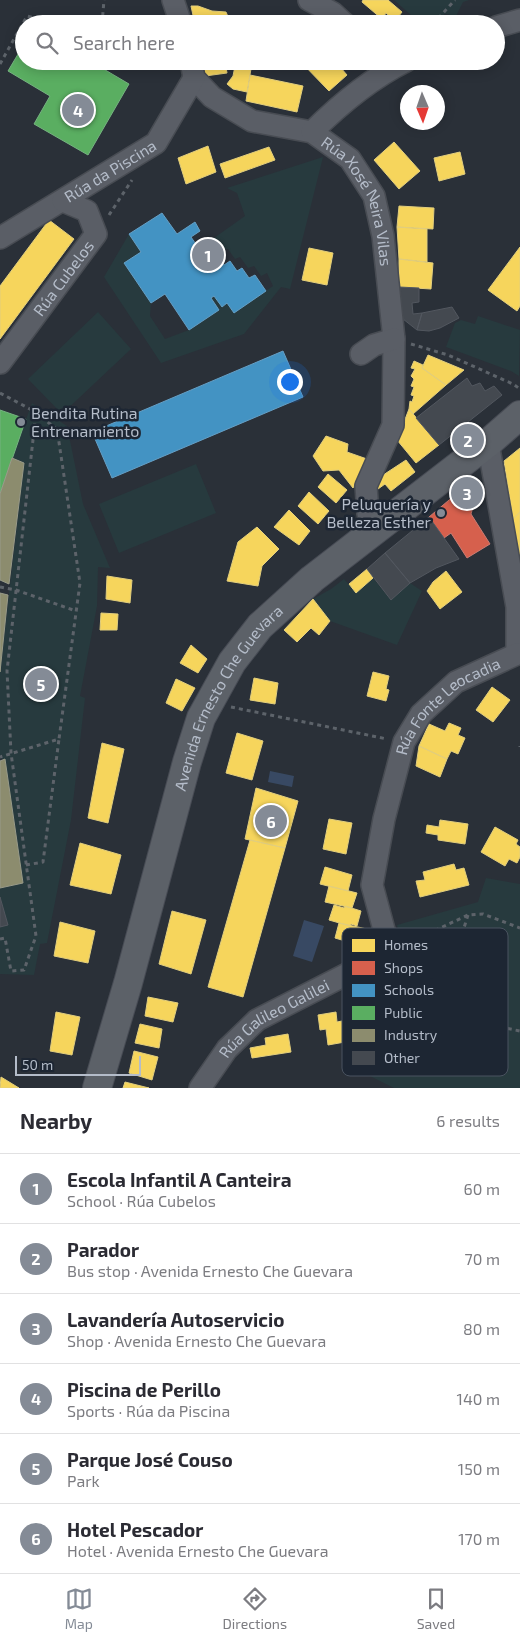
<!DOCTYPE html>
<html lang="en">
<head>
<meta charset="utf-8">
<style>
  :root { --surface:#fff; --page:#f2f2f3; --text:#2b2b33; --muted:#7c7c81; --line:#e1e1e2; --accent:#848b96 }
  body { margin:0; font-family:"Exo 2",sans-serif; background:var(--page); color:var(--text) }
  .compass { position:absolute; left:400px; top:85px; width:45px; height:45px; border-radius:50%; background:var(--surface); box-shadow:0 2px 12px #0003; rotate:178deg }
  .scale { position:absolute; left:15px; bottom:12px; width:126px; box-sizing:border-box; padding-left:5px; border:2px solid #b4bcc9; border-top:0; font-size:14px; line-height:18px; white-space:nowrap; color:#b4bcc9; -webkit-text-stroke:4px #1d2633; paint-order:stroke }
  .you { position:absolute; left:289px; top:381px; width:18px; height:18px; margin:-12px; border:4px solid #fff; border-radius:50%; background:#1a73e8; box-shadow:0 0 0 8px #1a73e833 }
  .badge { display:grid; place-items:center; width:32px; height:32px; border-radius:50%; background:var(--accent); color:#fff; font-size:16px; font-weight:700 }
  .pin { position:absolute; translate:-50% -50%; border:2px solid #fff; box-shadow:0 1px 5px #0006 }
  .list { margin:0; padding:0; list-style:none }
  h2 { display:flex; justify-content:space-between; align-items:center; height:65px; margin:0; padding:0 20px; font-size:21px }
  h2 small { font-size:16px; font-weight:400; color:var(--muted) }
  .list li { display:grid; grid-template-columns:32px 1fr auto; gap:15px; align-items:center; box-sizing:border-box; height:70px; padding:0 20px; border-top:1px solid var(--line) }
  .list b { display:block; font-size:19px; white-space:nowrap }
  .list p { margin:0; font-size:16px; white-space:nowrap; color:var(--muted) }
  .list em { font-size:16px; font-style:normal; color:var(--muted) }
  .icon { flex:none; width:28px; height:28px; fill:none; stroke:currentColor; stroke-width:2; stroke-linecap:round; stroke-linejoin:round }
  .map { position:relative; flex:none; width:520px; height:1088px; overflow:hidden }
  .search { position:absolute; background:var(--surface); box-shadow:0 2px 12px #0003; left:15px; right:15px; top:15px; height:55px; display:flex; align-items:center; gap:12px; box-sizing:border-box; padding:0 18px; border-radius:28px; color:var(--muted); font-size:19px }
  .sheet { height:485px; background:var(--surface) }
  nav { display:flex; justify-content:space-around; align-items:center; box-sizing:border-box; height:70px; border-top:1px solid var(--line); background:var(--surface); font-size:14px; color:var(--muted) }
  nav a { display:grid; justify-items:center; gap:2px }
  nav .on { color:var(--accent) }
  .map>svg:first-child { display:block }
  .green { fill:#273a3e }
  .water { fill:#384963 }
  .homes { fill:#f6d55c; stroke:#e2ce7d }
  .shops { fill:#d6604d; stroke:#cc7c72 }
  .schools { fill:#4393c3; stroke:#659fc5 }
  .public { fill:#5aae61; stroke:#75b280 }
  .industry { fill:#8c8c6e; stroke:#989a89 }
  .building { fill:#444950; stroke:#52575f }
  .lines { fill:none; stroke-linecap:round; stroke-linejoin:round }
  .minor-casing { stroke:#484c53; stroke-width:24 }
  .major-casing { stroke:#484c55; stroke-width:30 }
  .path { stroke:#5d636a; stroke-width:3; stroke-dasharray:4 4; stroke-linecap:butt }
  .minor { stroke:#5a5e66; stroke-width:21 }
  .major { stroke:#5c6168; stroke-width:28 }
  .poi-dot { fill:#848b96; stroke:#1d2633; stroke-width:2 }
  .labels { text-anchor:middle; stroke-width:5; stroke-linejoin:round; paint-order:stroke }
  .street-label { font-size:16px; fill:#b4bcc9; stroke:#1d2633 }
  .poi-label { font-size:16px; fill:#b4bcc9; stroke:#1d2633; text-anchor:start }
  .key { fill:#1d2633; stroke:#4a5360; stroke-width:1 }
  .key-label { font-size:14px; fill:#b4bcc9 }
</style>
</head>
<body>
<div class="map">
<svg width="520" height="1088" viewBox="0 0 520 1088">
  <rect width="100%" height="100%" fill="#2a3038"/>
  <!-- green -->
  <path class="green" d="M394 0H469L463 2 456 16 445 14 432 24H421Z
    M323 157 290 289 281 287 244 334 161 363 104 277 129 234 141 252 125 264 151 303 150 316 165 339 189 330 219 310 211 298 214 296 222 307 227 303 234 312 273 286 267 273 261 276 254 266 248 268 240 257 235 259 228 249 221 250 214 238 245 216 237 193 227 188Z
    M98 312 131 349 62 414 28 379Z
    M478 316 520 330 519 376 511 371 446 347 455 323 461 320 475 324Z
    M32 403 67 426 83 504 110 568 98 567 97 606 80 696 85 698 71 820 47 943 40 944 34 975 0 974V927L8 925 0 897V888L23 883 5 760 0 758V672L24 463 12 458Z
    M196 464 216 513 119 553 99 504Z
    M373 578 391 600 410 583 422 591 397 645 330 621 313 599 331 589 344 579 356 593Z
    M486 878 520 884V1088H394L370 1076 375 1050 366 987 407 963 397 925 478 902Z"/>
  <!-- water -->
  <path class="water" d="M270 771 294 776 292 787 268 782Z
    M304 920 324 926 312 962 293 956Z"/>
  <!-- homes -->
  <path class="homes" d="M363 0H388L402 12 395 21 386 13 382 19 362 2Z
    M191 6H198L212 11 226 12 229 19 226 24 194 20Z
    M218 61H225L227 73 205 76 202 64Z
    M236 61 252 63 247 92 233 89 227 84 233 76Z
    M300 61H335L347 75 329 91Z
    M250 75 303 86 297 112 246 101Z
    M394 142 420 171 399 189 374 160Z
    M208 146 216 172 186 184 178 158Z
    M269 147 275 160 225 178 220 164Z
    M460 152 465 174 439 181 434 158Z
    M399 206 434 208 433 229 397 227Z
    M49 220 74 239 0 339V286Z
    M397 227 427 229V262L399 259Z
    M520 247V306L517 311 488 290Z
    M309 248 333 253 327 285 302 280Z
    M399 259 433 263 431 289 399 287Z
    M428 355 464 370 446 385 422 368Z
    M414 361 423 365 422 368 446 385 413 414 409 409 410 401 412 402 414 396 411 395 414 387 411 386 414 379 411 376 415 369 411 368Z
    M409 409 439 445 416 463 397 440Z
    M326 436 348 444 347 452 367 459 353 488 339 470 323 471 313 456Z
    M520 448V512L513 519 504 461Z
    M406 460 415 472 391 491 385 484 378 489 374 481Z
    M328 474 347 490 336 503 318 487Z
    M309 492 329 511 318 524 298 506Z
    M289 510 310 531 299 545 274 527Z
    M520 512V563L513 519Z
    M257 527 279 549 262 566 258 586 227 581 238 542Z
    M367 569 373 578 356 593 349 584Z
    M446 571 462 592 440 609 427 591 433 582Z
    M107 576 132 580 130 603 106 599Z
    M313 599 330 621 319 635 311 628 297 642 284 630Z
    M101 613 118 614 117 630H100Z
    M191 645 207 659 198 673 180 663Z
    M373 672 389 676 386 689 389 690 386 701 367 696Z
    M254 678 278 683 275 704 250 700Z
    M176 679 195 688 182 711 166 703Z
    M492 687 510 700 493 722 476 710Z
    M449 723 461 728 458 735 465 738 458 754 451 751 447 759 419 746 429 724 445 731Z
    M237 733 263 741 252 780 226 773Z
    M102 743 124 749 108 823 88 818Z
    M419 746 447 759 440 777 416 766Z
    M256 788 298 801 285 848 245 839Z
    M329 819 352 823 346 854 323 849Z
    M440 820 468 824 465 844 438 840V835L426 833 427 825 439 827Z
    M495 827 518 840 516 844 520 847V857L517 863 509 859 505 866 481 852Z
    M250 840 285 848 243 997 208 987Z
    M80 843 121 855 111 894 70 885Z
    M454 864 456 870 464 868 469 885 420 897 416 881 425 880 423 872Z
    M325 867 352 875 348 891 320 884Z
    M329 886 357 893 352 908 325 902Z
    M334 905 344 908 345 906 361 911 357 926 351 924 350 926 329 920Z
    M172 911 206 920 191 974 159 964Z
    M60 922 95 931 88 963 54 956Z
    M339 923 367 929 362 946 335 938Z
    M148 997 178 1003 173 1022 145 1016Z
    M56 1012 80 1017 72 1055 50 1051Z
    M336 1012 337 1022 342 1021 345 1042 328 1045 326 1029 320 1030 318 1015Z
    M140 1024 162 1029 159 1048 135 1043Z
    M288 1034 291 1052 252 1058 250 1048 266 1045 265 1038Z
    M134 1051 158 1057 152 1080 129 1073Z
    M1 1077 19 1088H0Z
    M125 1082 149 1088H123Z"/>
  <!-- shops -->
  <path class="shops" d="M468 484 477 493 471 514 490 544 467 558 451 533 444 538 429 517Z"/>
  <!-- schools -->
  <path class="schools" d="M162 213 177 234 195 222 200 231 191 237 200 250 204 247 210 257 216 253 224 265 230 261 237 271 242 268 249 278 255 275 266 291 234 313 227 303 222 307 214 296 211 298 219 310 189 330 165 294 151 303 124 263 141 252 129 234Z
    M283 351 303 397 112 478 92 432Z"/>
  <!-- public -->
  <path class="public" d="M24 44V61H90L129 84 88 155 34 124 50 96 8 71Z
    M0 410 26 419 0 494Z"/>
  <!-- industry -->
  <path class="industry" d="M12 458 24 463 9 584 0 580V494Z
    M0 593 8 595 0 672Z
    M5 759 23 883 0 888V761Z"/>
  <!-- building -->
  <path class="building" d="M399 287 419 288V302L412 303 413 314 422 313 417 330 403 319 401 311Z
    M452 307 459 318 440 328 429 331 417 330 422 313Z
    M467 378 472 386 480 383 485 391 494 386 502 395 439 445 416 418Z
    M429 517 459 559 436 568 410 583 385 553Z
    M385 553 410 583 391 600 367 569Z
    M0 897 8 925 0 927Z"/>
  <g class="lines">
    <!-- minor casing -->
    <g class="minor-casing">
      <g id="minor">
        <path d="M173 0 181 24"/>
        <path d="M309 0 333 13 345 24"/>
        <path d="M496 27 520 20"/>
        <path id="s1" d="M191 61 194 78 212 97 252 121 312 132 350 159 374 196 383 236 394 339 393 425 366 486 368 514 379 527"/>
        <path d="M312 132C340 104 370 79 406 61"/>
        <path id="s2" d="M0 238 156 143 194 78"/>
        <path d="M361 354 374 345 394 339"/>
        <path id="s3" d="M0 363 96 234 87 211 63 201"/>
        <path d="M488 443 517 607V654"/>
        <path id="s4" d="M200 1088 227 1049 257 1020 390 952 372 885 384 819 404 742 421 714 456 682 517 654"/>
      </g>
    </g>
    <!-- major casing -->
    <g class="major-casing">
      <g id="major">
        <path id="s5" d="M97 1088 128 983 187 762 201 718 232 662 260 626 312 579 488 443 520 415"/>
      </g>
    </g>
    <!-- path -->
    <path class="path" d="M102 24 104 0
      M433 24 455 0
      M0 64 27 16 56 24
      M109 215 132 180
      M411 344 448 355 513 384 520 389
      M0 393 30 409 57 429 80 583 59 739 0 757
      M0 587 16 590 76 611
      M231 707 387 739
      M520 746V747
      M26 865 43 862 59 739
      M468 915 437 1014 520 1031
      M0 939 5 938 11 971 24 970 36 936 11 753 7 671 36 413
      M406 944 468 915 483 914 520 928"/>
    <!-- minor -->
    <use href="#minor" class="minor"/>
    <!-- major -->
    <use href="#major" class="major"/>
  </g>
  <!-- markers -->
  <g class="poi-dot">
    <circle cx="21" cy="422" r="5"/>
    <circle cx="441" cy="513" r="5"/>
  </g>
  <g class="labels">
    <!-- street labels -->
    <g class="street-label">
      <text dy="6" stroke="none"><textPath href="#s2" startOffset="129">Rúa da Piscina</textPath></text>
      <text dy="6" stroke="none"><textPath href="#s1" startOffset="239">Rúa Xosé Neira Vilas</textPath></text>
      <text dy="6" stroke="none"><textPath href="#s3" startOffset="106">Rúa Cubelos</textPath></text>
      <text dy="6" stroke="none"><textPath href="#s5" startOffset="415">Avenida Ernesto Che Guevara</textPath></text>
      <text dy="6" stroke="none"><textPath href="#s4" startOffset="512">Rúa Fonte Leocadia</textPath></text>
      <text dy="6" stroke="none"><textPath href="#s4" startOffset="104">Rúa Galileo Galilei</textPath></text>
    </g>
    <!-- poi labels -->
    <g class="poi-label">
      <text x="31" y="419">Bendita Rutina<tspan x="31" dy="18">Entrenamiento</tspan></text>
      <text x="431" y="510" text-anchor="end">Peluquería y<tspan x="431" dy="18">Belleza Esther</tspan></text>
    </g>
  </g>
  <!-- legend -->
  <rect x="342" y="928" width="166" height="148" rx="8" class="key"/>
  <rect x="352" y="939" width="23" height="13" fill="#f6d55c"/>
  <rect x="352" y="961" width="23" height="14" fill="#d6604d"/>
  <rect x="352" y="984" width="23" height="13" fill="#4393c3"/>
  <rect x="352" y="1006" width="23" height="14" fill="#5aae61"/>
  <rect x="352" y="1029" width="23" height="13" fill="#8c8c6e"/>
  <rect x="352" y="1051" width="23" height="14" fill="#444950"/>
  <g class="key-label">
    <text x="384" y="950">Homes</text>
    <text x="384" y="973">Shops</text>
    <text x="384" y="995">Schools</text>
    <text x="384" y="1018">Public</text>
    <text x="384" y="1040">Industry</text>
    <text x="384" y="1063">Other</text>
  </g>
</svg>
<svg class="compass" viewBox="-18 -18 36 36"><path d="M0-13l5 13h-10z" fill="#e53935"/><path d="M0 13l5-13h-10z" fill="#7c7c81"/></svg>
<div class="scale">50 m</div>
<div class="you"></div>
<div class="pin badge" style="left:208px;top:255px">1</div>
<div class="pin badge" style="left:468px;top:440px">2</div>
<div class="pin badge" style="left:467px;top:493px">3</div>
<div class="pin badge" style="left:78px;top:110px">4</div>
<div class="pin badge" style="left:41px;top:684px">5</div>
<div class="pin badge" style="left:271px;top:821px">6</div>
<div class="search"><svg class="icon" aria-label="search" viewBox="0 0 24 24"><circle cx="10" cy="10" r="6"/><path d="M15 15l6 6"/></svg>Search here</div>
</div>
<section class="sheet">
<h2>Nearby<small>6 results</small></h2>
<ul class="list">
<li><span class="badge">1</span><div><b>Escola Infantil A Canteira</b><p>School · Rúa Cubelos</p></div><em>60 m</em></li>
<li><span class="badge">2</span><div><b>Parador</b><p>Bus stop · Avenida Ernesto Che Guevara</p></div><em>70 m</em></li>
<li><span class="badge">3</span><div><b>Lavandería Autoservicio</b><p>Shop · Avenida Ernesto Che Guevara</p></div><em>80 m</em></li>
<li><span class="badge">4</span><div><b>Piscina de Perillo</b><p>Sports · Rúa da Piscina</p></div><em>140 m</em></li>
<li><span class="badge">5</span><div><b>Parque José Couso</b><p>Park</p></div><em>150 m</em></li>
<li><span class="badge">6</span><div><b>Hotel Pescador</b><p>Hotel · Avenida Ernesto Che Guevara</p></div><em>170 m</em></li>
</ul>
</section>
<nav>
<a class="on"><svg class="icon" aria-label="map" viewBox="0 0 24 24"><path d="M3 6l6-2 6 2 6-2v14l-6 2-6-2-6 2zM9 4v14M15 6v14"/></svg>Map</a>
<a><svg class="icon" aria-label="directions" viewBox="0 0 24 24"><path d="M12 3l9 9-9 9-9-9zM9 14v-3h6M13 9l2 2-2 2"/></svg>Directions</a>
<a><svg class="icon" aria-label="saved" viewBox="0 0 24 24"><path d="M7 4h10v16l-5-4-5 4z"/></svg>Saved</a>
</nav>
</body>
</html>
